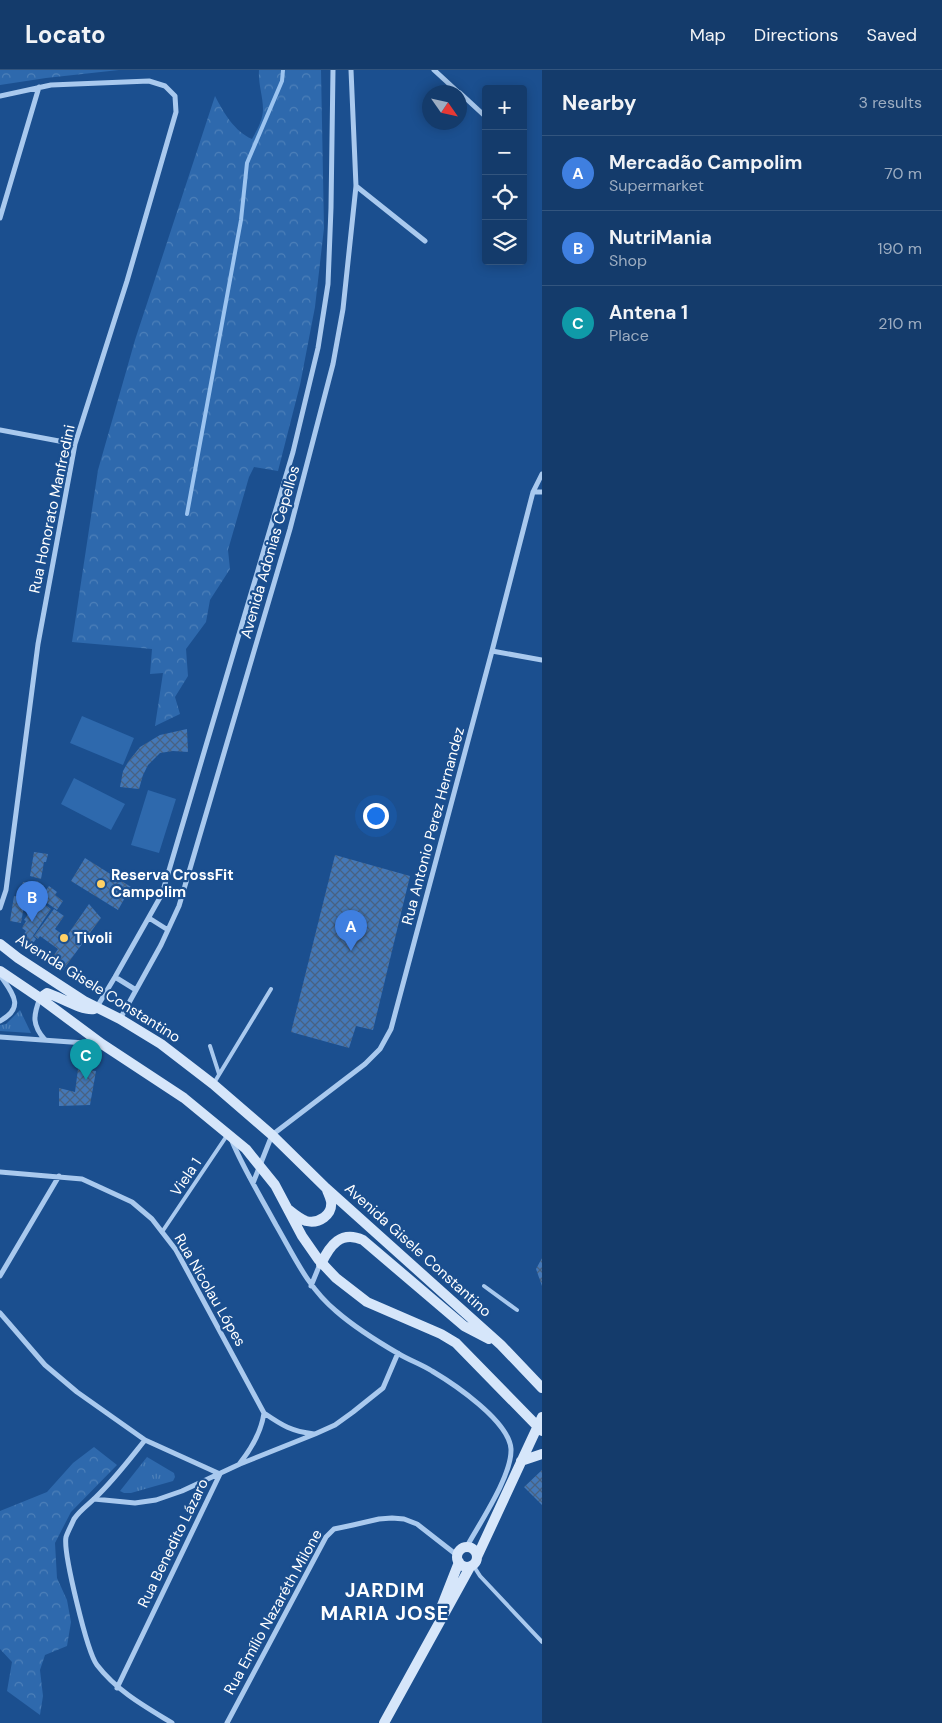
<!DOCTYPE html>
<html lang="en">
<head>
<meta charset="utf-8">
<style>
  :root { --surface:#143b6b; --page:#1d4271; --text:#f1f3f6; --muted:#9dadc1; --line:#33557e; --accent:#ffd166 }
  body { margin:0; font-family:"DM Sans",sans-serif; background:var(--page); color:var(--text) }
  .controls { position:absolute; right:15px; top:15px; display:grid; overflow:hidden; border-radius:5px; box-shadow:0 2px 12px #0003 }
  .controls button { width:45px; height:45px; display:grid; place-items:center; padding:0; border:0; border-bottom:1px solid var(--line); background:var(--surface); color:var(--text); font:25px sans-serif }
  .compass { position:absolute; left:422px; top:15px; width:45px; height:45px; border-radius:50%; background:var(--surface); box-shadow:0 2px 12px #0003; rotate:124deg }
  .you { position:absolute; left:375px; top:745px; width:18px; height:18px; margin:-12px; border:4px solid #fff; border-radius:50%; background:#1a73e8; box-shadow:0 0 0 8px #1a73e833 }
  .badge { display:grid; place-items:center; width:32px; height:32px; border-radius:50%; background:var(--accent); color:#fff; font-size:16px; font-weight:700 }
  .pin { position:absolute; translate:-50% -41px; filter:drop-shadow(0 1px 2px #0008) }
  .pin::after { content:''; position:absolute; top:26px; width:18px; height:15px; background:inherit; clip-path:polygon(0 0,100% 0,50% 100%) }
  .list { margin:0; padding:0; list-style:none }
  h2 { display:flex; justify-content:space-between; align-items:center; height:65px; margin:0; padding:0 20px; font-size:21px }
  h2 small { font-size:16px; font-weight:400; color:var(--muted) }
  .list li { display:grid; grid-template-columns:32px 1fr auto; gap:15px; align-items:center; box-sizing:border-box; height:75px; padding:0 20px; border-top:1px solid var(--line) }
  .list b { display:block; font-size:19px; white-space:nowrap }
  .list p { margin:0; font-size:16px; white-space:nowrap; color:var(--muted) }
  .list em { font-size:16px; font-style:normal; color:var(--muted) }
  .icon { flex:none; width:28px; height:28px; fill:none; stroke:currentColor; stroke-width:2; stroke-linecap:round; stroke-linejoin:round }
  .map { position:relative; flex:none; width:542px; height:1653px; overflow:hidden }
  header { display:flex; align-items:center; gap:30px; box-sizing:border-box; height:70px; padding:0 25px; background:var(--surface); border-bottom:1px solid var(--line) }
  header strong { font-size:24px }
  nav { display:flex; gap:28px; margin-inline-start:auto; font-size:18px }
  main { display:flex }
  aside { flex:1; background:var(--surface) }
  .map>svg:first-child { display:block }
  .grass { fill:url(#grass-tufts) }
  .forest { fill:url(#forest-crowns) }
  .garden { fill:#2e69ad }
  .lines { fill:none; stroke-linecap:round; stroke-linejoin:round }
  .stream { stroke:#9cc4f0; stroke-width:4 }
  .building { fill:url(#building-cross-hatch) }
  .service { stroke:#a9c9ee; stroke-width:4 }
  .minor { stroke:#a9c9ee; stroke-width:5 }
  .secondary { stroke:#d6e6fa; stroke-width:10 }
  .poi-dot { fill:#ffd166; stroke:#1b4f8f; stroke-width:2 }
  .labels { text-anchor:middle; stroke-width:4.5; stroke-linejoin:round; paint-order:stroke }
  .street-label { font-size:15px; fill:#fff; stroke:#1b4f8f }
  .poi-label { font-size:15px; font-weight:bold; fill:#fff; stroke:#1b4f8f; text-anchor:start }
  .district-label { font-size:20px; font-weight:bold; letter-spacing:1px; fill:#fff; stroke:#1b4f8f }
</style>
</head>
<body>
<header>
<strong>Locato</strong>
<nav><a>Map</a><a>Directions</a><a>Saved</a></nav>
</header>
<main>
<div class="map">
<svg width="542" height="1653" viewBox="0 0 542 1653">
  <defs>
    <pattern id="grass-tufts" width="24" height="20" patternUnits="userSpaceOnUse" patternTransform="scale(1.25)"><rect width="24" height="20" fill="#2e69ad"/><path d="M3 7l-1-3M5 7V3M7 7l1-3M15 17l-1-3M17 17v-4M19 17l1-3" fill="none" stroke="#4d80b9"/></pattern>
    <pattern id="forest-crowns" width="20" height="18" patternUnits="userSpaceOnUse" patternTransform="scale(1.25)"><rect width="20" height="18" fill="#2e69ad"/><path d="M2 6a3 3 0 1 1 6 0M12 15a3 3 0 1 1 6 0" fill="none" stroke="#4d80b9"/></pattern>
    <pattern id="building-cross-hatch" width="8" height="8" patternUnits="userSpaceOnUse" patternTransform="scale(1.25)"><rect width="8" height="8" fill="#4478b7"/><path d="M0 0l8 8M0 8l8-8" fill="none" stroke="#486282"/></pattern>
  </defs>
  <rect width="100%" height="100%" fill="#1b4f8f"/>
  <!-- grass -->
  <path class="grass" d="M20 940 31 963 0 961V955L6 954Z
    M147 1387 174 1403 175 1407 173 1411 131 1423H124L120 1421Z"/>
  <!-- forest -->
  <path class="forest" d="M0 0H119L46 8 0 15Z
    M259 0H321L324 158 315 237 300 315 278 401 254 397 249 407 228 480 230 499 210 530 206 552 186 579 188 606 175 627 180 644 155 656 163 603 150 604 152 579 72 572 98 400 135 270 215 26C224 43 234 61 252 69 257 60 263 50 263 39 263 26 258 14 259 0Z
    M94 1377 117 1395 71 1442 55 1473 57 1508 67 1530 71 1552 67 1576 45 1585 40 1600 43 1626 40 1645 7 1621 12 1592 0 1579V1441L47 1422 73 1393Z"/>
  <!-- garden -->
  <path class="garden" d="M82 646 134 668 123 695 70 673Z
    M74 708 125 734 111 760 61 734Z
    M148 720 176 729 159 783 131 775Z"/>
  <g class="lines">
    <!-- stream -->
    <path class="stream" d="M187 444 241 150 247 93 282 11 283 0"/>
  </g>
  <!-- building -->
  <path class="building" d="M187 659 188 682 173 681 160 683 148 695 143 705 139 719 120 717 123 701 128 692 140 677 160 665Z
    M34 782 48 784 46 792H44L41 809 30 806Z
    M335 785 410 806 373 960 356 956 349 978 291 962Z
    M85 788 131 817 118 840 71 811Z
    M37 811 44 816 37 825 30 820Z
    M23 812 28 813 21 853 10 851 14 826H19Z
    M49 816 57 822 55 825 63 831 57 840 40 828Z
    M34 827 51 839 33 866 36 869 29 879 21 874 25 867 23 865 26 861 22 858 26 851 24 850 32 838 28 835Z
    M89 834 101 848 63 900 50 891 58 879 40 866 38 869 34 866 54 839 64 846 55 859 66 867Z
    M78 999 96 1001 90 1035 59 1036V1018L75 1022Z
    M542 1188V1216L536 1199Z
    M542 1400V1435L524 1417Z"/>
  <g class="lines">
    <!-- service -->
    <path class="service" d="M210 976 219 1004
      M214 1013 271 919
      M162 1162 228 1064
      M484 1216 517 1240
      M473 1495 480 1506 542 1572"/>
    <!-- minor -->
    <path class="minor" d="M434 0 458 22
      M460 23 486 47
      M0 26 51 15 149 11 165 16 175 26 176 42 127 211 75 374 38 574 6 820 0 838
      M356 116 425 171
      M0 148 39 17
      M0 360 75 374
      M533 422H542
      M492 581 542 590
      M149 848 168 860
      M0 905C12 923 26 937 0 951
      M115 907 136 920
      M40 928C33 946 32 955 45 970
      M97 937 115 907 162 824 293 382 318 278 328 214 331 138 333 0
      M120 949 161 875 179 836 290 459 333 294 343 239 356 116 351 0
      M0 967 99 974
      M232 1071C244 1100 261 1127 276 1155 294 1186 308 1218 336 1241 352 1255 380 1273 399 1284 409 1290 421 1294 432 1301 454 1314 509 1351 511 1379 512 1406 479 1454 466 1478
      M0 1102 82 1109 132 1132 152 1149 176 1180 264 1343
      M253 1113 272 1065 365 994 380 979 391 959 492 581 533 422 542 404
      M0 1206 59 1106
      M311 1216 320 1194
      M0 1243 45 1295 77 1322 145 1370 220 1404
      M145 1370C129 1390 114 1410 95 1428 88 1435 80 1440 74 1449 72 1454 68 1461 66 1467 63 1482 87 1582 97 1595 117 1621 144 1636 172 1653
      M240 1393C252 1378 261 1363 264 1343 283 1356 291 1361 314 1364
      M94 1429 135 1433 156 1430 182 1421 240 1394 315 1364 335 1355 353 1342 383 1318 398 1283
      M117 1618 220 1404
      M227 1653 326 1467 334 1459 353 1455 379 1449 392 1448 404 1449 417 1454 458 1486"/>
    <!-- secondary -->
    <path class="secondary" d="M0 874 18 888 84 931 120 949 161 974 213 1014 272 1065 326 1118 501 1275 542 1318
      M0 901 40 928 102 974 184 1028 246 1079 275 1115 302 1166 318 1189 336 1208 367 1232 441 1264 456 1273 542 1361
      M40 928 47 923C60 927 82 941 94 939
      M289 1140C294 1144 300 1149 306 1151 319 1154 333 1145 331 1131 330 1127 328 1123 327 1120
      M321 1194C330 1175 341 1160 363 1170L464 1256 489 1269
      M521 1391 542 1384
      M457 1487a10 10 0 1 1 20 0a10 10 0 1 1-20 0Z
      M477 1487 542 1347
      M439 1543 459 1492
      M384 1653 470 1497"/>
  </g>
  <!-- markers -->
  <g class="poi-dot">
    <circle cx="101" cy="814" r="5"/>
    <circle cx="64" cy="868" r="5"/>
  </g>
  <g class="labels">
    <!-- street labels -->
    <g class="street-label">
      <text transform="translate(52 439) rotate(-78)" y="5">Rua Honorato Manfredini</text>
      <text transform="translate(270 482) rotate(-74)" y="5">Avenida Adonias Cepellos</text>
      <text transform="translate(433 756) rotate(-75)" y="5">Rua Antonio Perez Hernandez</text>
      <text transform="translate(98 918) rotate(32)" y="5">Avenida Gisele Constantino</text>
      <text transform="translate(186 1107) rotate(-56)" y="5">Viela 1</text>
      <text transform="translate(418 1180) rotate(42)" y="5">Avenida Gisele Constantino</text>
      <text transform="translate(210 1220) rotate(60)" y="5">Rua Nicolau Lópes</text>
      <text transform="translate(173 1473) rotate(-64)" y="5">Rua Benedito Lázaro</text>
      <text transform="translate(273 1542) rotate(-61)" y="5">Rua Emílio Nazaréth Milone</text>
    </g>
    <!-- poi labels -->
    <g class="poi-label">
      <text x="111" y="810">Reserva CrossFit<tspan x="111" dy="17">Campolim</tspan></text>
      <text x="74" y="873">Tivoli</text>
    </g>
    <!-- district labels -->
    <g class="district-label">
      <text x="385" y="1527">JARDIM<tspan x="385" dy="23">MARIA JOSE</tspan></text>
    </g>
  </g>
</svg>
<div class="controls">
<button>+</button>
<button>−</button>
<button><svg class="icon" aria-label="locate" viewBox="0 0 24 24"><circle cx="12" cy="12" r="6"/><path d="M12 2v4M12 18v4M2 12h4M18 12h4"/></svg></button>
<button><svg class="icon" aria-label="layers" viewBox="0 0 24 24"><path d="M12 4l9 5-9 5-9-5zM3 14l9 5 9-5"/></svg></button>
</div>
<svg class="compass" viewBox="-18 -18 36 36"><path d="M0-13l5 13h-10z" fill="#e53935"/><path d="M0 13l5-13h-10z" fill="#9dadc1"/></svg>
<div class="you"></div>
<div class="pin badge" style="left:351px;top:881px;background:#3f7fe0">A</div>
<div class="pin badge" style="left:32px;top:852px;background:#3f7fe0">B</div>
<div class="pin badge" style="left:86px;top:1010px;background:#0f9aa8">C</div>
</div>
<aside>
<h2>Nearby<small>3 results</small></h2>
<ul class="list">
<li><span class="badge" style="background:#3f7fe0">A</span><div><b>Mercadão Campolim</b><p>Supermarket</p></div><em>70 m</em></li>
<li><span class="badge" style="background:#3f7fe0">B</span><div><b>NutriMania</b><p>Shop</p></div><em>190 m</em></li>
<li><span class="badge" style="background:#0f9aa8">C</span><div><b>Antena 1</b><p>Place</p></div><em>210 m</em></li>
</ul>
</aside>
</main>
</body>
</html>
